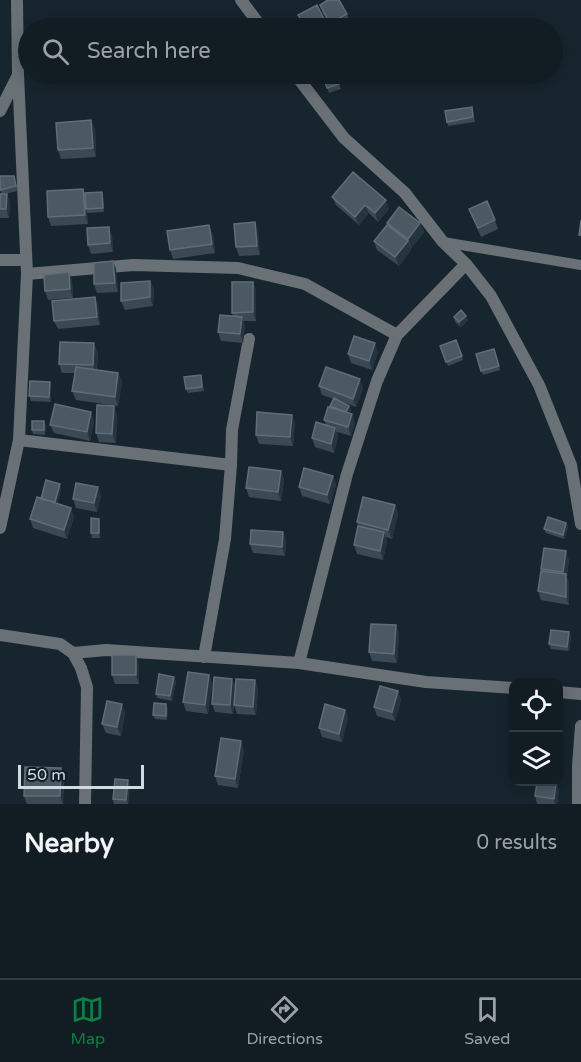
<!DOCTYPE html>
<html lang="en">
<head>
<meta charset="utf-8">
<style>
  :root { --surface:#111c23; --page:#1a252b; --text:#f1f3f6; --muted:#9ca1a6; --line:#303a41; --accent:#0b8043 }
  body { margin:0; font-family:"Varela Round",sans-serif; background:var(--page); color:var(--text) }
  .controls { position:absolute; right:18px; bottom:18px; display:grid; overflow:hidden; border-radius:12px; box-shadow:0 3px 15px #0003 }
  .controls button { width:54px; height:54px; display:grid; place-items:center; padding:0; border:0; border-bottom:2px solid var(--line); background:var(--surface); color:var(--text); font:30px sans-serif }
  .scale { position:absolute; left:18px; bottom:15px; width:126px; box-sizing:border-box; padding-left:6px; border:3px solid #d1dae0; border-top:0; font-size:16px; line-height:21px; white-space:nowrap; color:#d1dae0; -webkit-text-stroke:4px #0e1c25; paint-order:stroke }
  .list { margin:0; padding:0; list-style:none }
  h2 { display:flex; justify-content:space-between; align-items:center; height:78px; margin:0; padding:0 24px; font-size:26px }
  h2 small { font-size:20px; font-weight:400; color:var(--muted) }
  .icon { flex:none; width:33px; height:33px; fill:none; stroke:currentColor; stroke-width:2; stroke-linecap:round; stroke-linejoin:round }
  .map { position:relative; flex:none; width:581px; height:804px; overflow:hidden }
  .search { position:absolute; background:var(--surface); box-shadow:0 3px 15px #0003; left:18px; right:18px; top:18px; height:66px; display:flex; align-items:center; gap:15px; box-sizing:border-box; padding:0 21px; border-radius:33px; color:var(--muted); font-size:22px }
  .sheet { height:174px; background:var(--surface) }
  nav { display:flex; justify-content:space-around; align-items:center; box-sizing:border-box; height:84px; border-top:2px solid var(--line); background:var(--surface); font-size:16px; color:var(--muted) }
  nav a { display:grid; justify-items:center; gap:3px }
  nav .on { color:var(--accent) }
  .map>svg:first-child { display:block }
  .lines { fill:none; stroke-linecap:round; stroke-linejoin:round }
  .lane { stroke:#697176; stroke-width:10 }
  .street { stroke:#697176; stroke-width:12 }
  .wall { fill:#3a4954 }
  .shaded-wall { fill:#25343f }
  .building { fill:#4b5963; stroke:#606d76; stroke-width:1.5 }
</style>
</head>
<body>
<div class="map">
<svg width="581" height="804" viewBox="0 0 581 804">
  <rect width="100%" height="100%" fill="#17252f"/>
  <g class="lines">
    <!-- lane -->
    <path class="lane" d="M443 242 581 265"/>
    <!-- street -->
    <path class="street" d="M241 0 262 28
      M295 74 344 138 405 193 443 242 466 264 491 296 539 385 571 465 581 524
      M0 111 17 77
      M0 260H26
      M27 274 133 265 238 268 305 284 397 335
      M19 440 231 465 225 539 204 657
      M231 465 232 430 249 339
      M0 528 19 440 27 274 18 74 17 0
      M0 635 60 644 73 653 81 668 87 687 85 804
      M73 653 106 650 299 663 347 474 377 381 397 335 466 264
      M299 663 426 682 514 688
      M558 692 581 694
      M578 804V766L581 726"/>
  </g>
  <!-- wall -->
  <path class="wall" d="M320 5 347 14 350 22 340 28H331L323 14Z
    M322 74H335L341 89 329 93Z
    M352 74H378L357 83Z
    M472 107 475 122 448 126 447 122Z
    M95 129 96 157 61 159 58 150Z
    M15 180 18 191 4 194H7L10 203 9 218H0V194H2L0 190Z
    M85 193 103 197 104 212 87 213 88 224 51 226 48 217Z
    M332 197 389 209 378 222 369 213 359 225 336 205Z
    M469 209 495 220 498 229 481 237Z
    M255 222 258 231 260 255 239 256 236 247Z
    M387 223H420L424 232 411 248H410L411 250 399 266 377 250 374 241 388 226Z
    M213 234 215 253 173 259 170 250Z
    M112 235 113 252 91 254 88 245Z
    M113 261 116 269 118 292 97 293 94 284Z
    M69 272 72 281 73 298 48 300 45 291Z
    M150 281 154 290 153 306 125 310 121 301Z
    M253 282 256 291V321H243L245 326 243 343 221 341 218 332 233 316 232 313Z
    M95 297 98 305 100 325 58 329 54 321Z
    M466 316 468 320 461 327 455 322 454 317Z
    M456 340 463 360 448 366 440 346Z
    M494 349 500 370 483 375 476 354Z
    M98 352 97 370 118 373 122 382 118 406 76 400 72 391 75 373H62L59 364Z
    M378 352 372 370 351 363 348 354Z
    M202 380 204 391 188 393 186 389Z
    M50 382 51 386V402L31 401 29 396Z
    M319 386 363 388 356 407 340 401 349 406 351 411 349 413 352 414 355 423 351 436 337 432 338 437 334 453 315 447 312 438 326 425 324 420 334 399 322 395Z
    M114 406 117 415 116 443 99 442 96 433Z
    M292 415 295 423 293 446 259 444 256 435Z
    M94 421 90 441 54 433 50 425Z
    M46 426 45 435 33 434 32 430Z
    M281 471 284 480 281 501 249 497 246 488Z
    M333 476 336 485 330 504 302 496 299 487Z
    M98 487 101 496 97 512 76 508 73 499Z
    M61 489 57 504 71 508 74 517 67 539 33 528 30 519 41 499Z
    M395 505 398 514 392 539 386 537 387 541 383 560 357 554 354 545 358 526 357 522Z
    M100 523V538H92L91 533Z
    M566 523 568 527 564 539 546 533 544 529Z
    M283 532 286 541 285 556 253 553 250 544Z
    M569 560 567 577 569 583V605L541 600 538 591 542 572 541 569Z
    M396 625 399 634 397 663 372 661 369 652Z
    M569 632 571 637 569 651 551 649 549 644Z
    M139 664V684H115L112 675Z
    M209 675 212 684 208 714 186 711 183 702Z
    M174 677 176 682 172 701 157 698 156 694Z
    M232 679 236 688 233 714 215 712 212 704Z
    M255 680 258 689 256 715 237 714 234 705Z
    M398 691 401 700 395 721 377 716 374 707Z
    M122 704 125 713 121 736 106 733 102 724Z
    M168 708 167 720 155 719 153 715Z
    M345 710 348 718 342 742 322 737 319 728Z
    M513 721V752L510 743Z
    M244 750 238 788 218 785 215 776Z
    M61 768 64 776 63 804H27L24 796Z
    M130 785 128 804H114L113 799Z
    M559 790 557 804H537L535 796Z"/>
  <!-- shaded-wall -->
  <path class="shaded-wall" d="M91 120 95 129 96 157 93 148Z
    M83 189 86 198V209L87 213 88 224 85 215Z
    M102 192 103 197 104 212 103 208Z
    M7 194 10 203 9 218 6 209Z
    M386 200 389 209 378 222 375 213Z
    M365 205 369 213 359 225 355 217Z
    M255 222 258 231 260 255 257 246Z
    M420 223 424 232 411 248 408 239Z
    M209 225 213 234 215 253 212 244Z
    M109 227 112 235 113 252 110 243Z
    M408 241 411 250 399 266 395 257Z
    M113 261 116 269 118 292 115 283Z
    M69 272 72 281 73 298 70 289Z
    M150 281 154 290 153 306 150 297Z
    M253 282 256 291V321L253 312Z
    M95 297 98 305 100 325 97 317Z
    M466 316 468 320 461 327 459 322Z
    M242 317 245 326 243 343 240 334Z
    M94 343 98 352 96 374 93 365Z
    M375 343 378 352 372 370 369 361Z
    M118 373 122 382 118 406 115 397Z
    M360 379 363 388 356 407 353 399Z
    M50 382 51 386V402L49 397Z
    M114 406 117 415 116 443 112 434Z
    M349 406 351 411 346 418 345 414Z
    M91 412 94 421 90 441 87 432Z
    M352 414 355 423 351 436 348 427Z
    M292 415 295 423 293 446 290 437Z
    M44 421 46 426 45 435 44 430Z
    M335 428 338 437 334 453 331 444Z
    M281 471 284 480 281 501 278 492Z
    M333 476 336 485 330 504 327 495Z
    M60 484 61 489 57 507 55 502Z
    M98 487 101 496 97 512 94 503Z
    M395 505 398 514 392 539 388 530Z
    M71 508 74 517 67 539 64 530Z
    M99 519 100 523V538L99 533Z
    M566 523 568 527 564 539 563 535Z
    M283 532 286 541 285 556 282 547Z
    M384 532 387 541 383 560 380 551Z
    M566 551 569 560 567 577 569 583V605L566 597V580L563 572Z
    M396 625 399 634 397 663 394 654Z
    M569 632 571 637 569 651 567 647Z
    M136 655 139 664V684L136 675Z
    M209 675 212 684 208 714 205 705Z
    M174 677 176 682 172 701 170 696Z
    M232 679 236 688 233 714 230 705Z
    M255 680 258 689 256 715 253 707Z
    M398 691 401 700 395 721 392 712Z
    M122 704 125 713 121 736 117 727Z
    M166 704 168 708 167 720 166 716Z
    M345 710 348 718 342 742 339 734Z
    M241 741 244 750 238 788 235 779Z
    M61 768 64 776 63 804 60 796Z
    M128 780 130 785 127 804 126 800Z
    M556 782 559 790 557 804H555L554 799Z"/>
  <!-- building -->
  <path class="building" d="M328 0H339L347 14 330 23 320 5Z
    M317 5 328 27 324 28H306L298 15Z
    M322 74H335L339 84 327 88Z
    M472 107 473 117 447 122 445 111Z
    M91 120 93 148 58 150 56 123Z
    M353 172 386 200 375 213 365 205 355 217 332 197Z
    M0 176H14L16 186 0 190Z
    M83 189 85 215 48 217 47 191Z
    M102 192 103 208 86 209 85 193Z
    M0 194H7L6 209H0Z
    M487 201 495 220 478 228 469 209Z
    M399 207 420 223 408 239 387 223Z
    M581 220V235H579Z
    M255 222 257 246 236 247 234 224Z
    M209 225 212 244 170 250 167 231Z
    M387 225 408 241 395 257 374 241Z
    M109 227 110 243 88 245 87 228Z
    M113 261 115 283 94 284V263Z
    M69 272 70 289 45 291 44 275Z
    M150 281V297L121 301V283Z
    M232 282H253V312L232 313Z
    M95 297 97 317 54 321 52 301Z
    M461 310 466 316 459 322 454 317Z
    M220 315 242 317 240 334 218 332Z
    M354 336 375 343 369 361 348 354Z
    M456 340 462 356 446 362 440 346Z
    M60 342 94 343 93 365 59 364Z
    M494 349 499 366 481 371 476 354Z
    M76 367 118 373 115 397 72 391Z
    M326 367 360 379 353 399 319 386Z
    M201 375 202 387 186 389 184 377Z
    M30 381 50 382 49 397 29 396Z
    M334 398 349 406 346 412 330 406Z
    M55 404 91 412 87 432 50 425Z
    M97 405 114 406 112 434 96 433Z
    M328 407 352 414 348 427 324 420Z
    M257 412 292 415 290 437 256 435Z
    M32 421H44V430H32Z
    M316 422 335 428 331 444 312 438Z
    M249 467 281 471 278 492 246 488Z
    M304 468 333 476 327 495 299 487Z
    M46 480 60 484 55 502 41 499Z
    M76 483 98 487 94 503 73 499Z
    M37 497 71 508 64 530 30 519Z
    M363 497 395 505 388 530 357 522Z
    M548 517 566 523 563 535 544 529Z
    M91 518 99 519V533H91Z
    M358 526 384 532 380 551 354 545Z
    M251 530 283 532 282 547 250 544Z
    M544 548 566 551 563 572 541 569Z
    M541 571 566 574V597L538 591Z
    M371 624 396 625 394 654 369 652Z
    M551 630 569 632 567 647 549 644Z
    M112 655H136V675H112Z
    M188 672 209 675 205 705 183 702Z
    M159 674 174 677 170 696 156 694Z
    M214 677 232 679 230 705 212 704Z
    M236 679 255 680 253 707 234 705Z
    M380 686 398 691 392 712 374 707Z
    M107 701 122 704 117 727 102 724Z
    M154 703 166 704V716L153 715Z
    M325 704 345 710 339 734 319 728Z
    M513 721V744L510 743Z
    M221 738 241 741 235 779 215 776Z
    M25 767 61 768 60 796H24Z
    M115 779 128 780 126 800 113 799Z
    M537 782H556L554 799 535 796Z"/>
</svg>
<div class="controls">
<button><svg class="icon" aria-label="locate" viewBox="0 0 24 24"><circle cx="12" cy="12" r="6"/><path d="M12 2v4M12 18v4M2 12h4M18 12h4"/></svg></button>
<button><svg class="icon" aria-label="layers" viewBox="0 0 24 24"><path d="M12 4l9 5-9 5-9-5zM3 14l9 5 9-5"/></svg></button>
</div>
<div class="scale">50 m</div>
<div class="search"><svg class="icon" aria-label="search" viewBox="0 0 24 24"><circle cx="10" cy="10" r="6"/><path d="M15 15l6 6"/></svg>Search here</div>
</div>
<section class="sheet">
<h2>Nearby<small>0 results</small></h2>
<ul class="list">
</ul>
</section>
<nav>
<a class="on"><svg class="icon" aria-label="map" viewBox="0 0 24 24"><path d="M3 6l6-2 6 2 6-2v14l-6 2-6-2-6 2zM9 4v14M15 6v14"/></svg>Map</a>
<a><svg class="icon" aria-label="directions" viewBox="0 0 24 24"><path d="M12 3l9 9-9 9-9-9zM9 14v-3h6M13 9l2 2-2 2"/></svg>Directions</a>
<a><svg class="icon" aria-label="saved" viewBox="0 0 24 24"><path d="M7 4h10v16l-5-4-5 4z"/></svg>Saved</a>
</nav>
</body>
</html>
